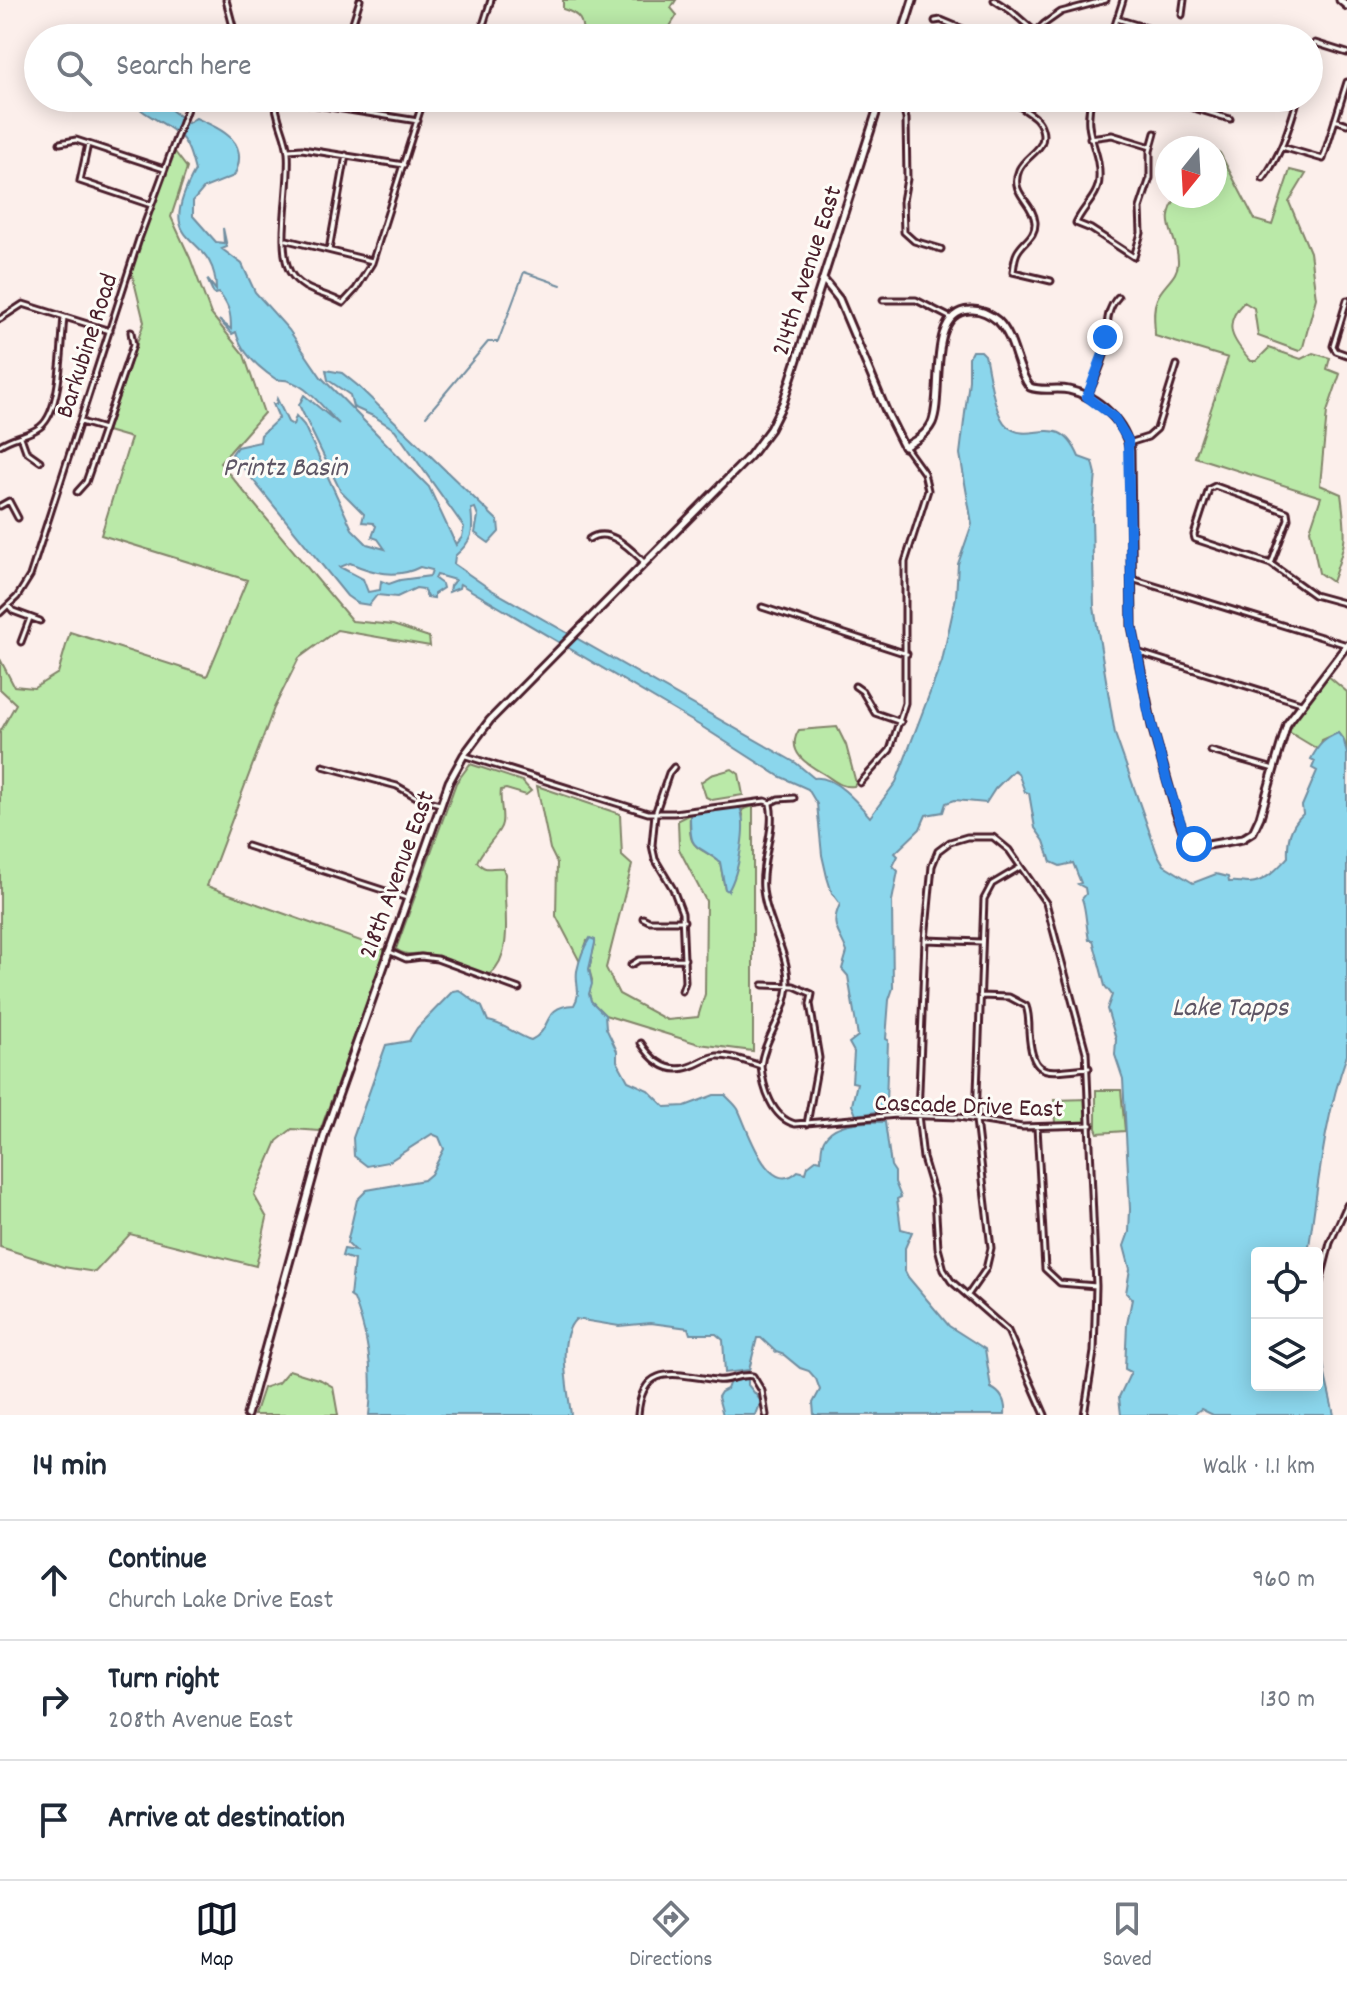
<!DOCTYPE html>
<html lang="en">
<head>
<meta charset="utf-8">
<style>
  :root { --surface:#fff; --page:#f6f6f7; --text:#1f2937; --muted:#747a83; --line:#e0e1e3; --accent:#111827 }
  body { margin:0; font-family:Dekko,sans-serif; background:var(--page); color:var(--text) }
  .controls { position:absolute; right:24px; bottom:24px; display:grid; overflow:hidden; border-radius:8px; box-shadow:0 4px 20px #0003 }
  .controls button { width:72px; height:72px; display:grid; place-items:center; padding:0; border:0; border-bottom:2px solid var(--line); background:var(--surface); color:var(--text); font:40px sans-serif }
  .compass { position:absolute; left:1155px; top:136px; width:72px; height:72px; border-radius:50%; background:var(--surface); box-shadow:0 4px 20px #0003; rotate:198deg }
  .stop { position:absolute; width:24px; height:24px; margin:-18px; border:6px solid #1a73e8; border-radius:50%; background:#fff }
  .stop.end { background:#1a73e8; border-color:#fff; box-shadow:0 2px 8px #0008 }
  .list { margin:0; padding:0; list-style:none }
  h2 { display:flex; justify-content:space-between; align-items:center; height:104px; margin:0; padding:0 32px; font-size:34px }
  h2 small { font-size:26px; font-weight:400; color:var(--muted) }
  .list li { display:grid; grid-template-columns:52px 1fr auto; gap:24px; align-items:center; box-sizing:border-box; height:120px; padding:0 32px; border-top:2px solid var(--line) }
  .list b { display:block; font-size:30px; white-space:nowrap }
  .list p { margin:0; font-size:26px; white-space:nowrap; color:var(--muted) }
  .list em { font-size:26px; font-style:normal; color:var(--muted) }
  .icon { flex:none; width:44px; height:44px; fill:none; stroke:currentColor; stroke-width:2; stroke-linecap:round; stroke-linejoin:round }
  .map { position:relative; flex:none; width:1347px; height:1415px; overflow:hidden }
  .search { position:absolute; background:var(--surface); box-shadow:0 4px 20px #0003; left:24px; right:24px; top:24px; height:88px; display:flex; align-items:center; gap:20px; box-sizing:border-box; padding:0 28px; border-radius:44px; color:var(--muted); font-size:30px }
  .sheet { height:464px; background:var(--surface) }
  nav { display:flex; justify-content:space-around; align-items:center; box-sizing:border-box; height:112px; border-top:2px solid var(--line); background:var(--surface); font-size:22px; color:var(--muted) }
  nav a { display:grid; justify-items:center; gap:4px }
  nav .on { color:var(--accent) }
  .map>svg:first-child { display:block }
  .green { fill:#bae9a8; stroke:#82846a; stroke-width:2 }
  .water { fill:#8bd6ec; stroke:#718d9f; stroke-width:2; fill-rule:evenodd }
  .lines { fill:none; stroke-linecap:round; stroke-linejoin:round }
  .stream { stroke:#718d9f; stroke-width:2 }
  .street-casing { stroke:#4a1f2b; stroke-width:9 }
  .secondary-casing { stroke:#4a1f2b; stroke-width:11 }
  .street { stroke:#fdfcf7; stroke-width:3 }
  .secondary { stroke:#fdfcf7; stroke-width:5 }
  .route { stroke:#1a73e8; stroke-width:10 }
  .labels { text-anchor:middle; stroke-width:6; stroke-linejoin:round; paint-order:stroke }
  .street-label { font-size:26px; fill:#4a1f2b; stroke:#fdfcf7 }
  .water-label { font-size:28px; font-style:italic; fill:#5e5665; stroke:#fdfcf7 }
</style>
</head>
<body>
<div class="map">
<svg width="1347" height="1415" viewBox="0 0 1347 1415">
  <rect width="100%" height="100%" fill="#fcefeb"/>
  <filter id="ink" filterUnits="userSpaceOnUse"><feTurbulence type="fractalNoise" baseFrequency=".0125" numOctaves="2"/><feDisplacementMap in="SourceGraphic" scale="16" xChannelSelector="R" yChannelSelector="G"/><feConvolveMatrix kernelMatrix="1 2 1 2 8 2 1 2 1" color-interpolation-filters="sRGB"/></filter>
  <g filter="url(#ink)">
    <!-- green -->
    <path class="green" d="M563 0H676L671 8 677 15 669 28H663L659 38H582C584 21 580 14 563 9Z
      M172 148 187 168 171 217 190 258 211 314 244 355 264 413 220 463 352 621 393 625 429 637 430 646 337 630 299 658 274 708 207 886 386 950 320 1131 292 1129 277 1141 254 1195 267 1218 256 1266 130 1234 95 1272 63 1267 0 1247V732L16 704 0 689V659L14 686 34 688 58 673 70 632 207 676 247 580 101 535 131 438 107 431 144 322 131 269Z
      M1215 150 1220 153 1255 220 1272 225 1290 170 1306 174 1289 202 1310 252 1316 298 1303 347 1299 351 1258 336 1254 308 1244 302C1221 325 1233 341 1251 361H1256L1269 348 1301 359 1313 353 1330 358 1327 369 1340 374 1327 412 1320 485 1341 494C1347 538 1347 541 1332 582L1319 573 1310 530 1321 497 1195 457 1228 358 1155 336C1155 324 1152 310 1157 299 1162 285 1179 277 1178 261 1178 233 1157 224 1178 196H1215Z
      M1327 675 1347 692V754L1344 741 1338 733 1322 740 1319 750 1289 732 1302 707Z
      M837 727 846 745 856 783 854 786C841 788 835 781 824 774 808 765 785 752 799 730Z
      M470 764 522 781 531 791 526 795 506 789 501 790C499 802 504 812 502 823 501 834 482 848 477 862 487 873 491 866 503 868L505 874C502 904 516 952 490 974 469 972 448 958 427 954 415 952 407 958 396 949L456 783Z
      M732 769 739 774 743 795 712 800 706 797 701 782 711 775Z
      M537 786 620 814 622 856 632 865 606 968 619 994 667 1020 698 1017 705 994 706 901 679 849 678 820 690 814C688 851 695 843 720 862L725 889 743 815 742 810 753 806V1051L699 1044 605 1015 591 1001 589 994 592 980 589 969 595 943 587 941 580 962 556 916 557 863 550 849Z
      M1096 1090H1121L1125 1131 1098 1133 1096 1128Z
      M1088 1099V1123L1055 1125 1054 1100Z
      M289 1370 321 1380 333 1387 338 1415H254L263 1388 278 1383Z"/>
    <!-- water -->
    <path class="water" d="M129 98H156L188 123 196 118C223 130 251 142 234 176L204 188 193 201V216L216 242 224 243 223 228 227 247 222 249 242 264 255 292 289 330 321 377 429 487 456 545 462 537 464 527 395 430 375 417 353 407 350 395 328 380 326 370 342 373 357 385 498 521 499 532 489 543 475 533 478 516 475 508 471 509C474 533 473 540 455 556L454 564 490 589 796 763 814 778C835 775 858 803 870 817L896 782 942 661 956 597 958 564 972 524 960 454 969 380V357L972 351H981L985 355C989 372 994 415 1007 426 1031 447 1058 408 1079 457L1093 462 1096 474 1092 515 1094 607 1115 734 1157 853 1164 865 1193 883 1216 874 1228 877 1229 882C1238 881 1240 883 1249 883 1266 882 1278 868 1288 857 1287 840 1290 826 1303 814L1302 806 1317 771 1312 768 1315 761 1311 759C1318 746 1323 739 1338 733L1344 741 1347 754V1055C1324 1118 1318 1187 1308 1253H1257V1385H1317V1322L1325 1375 1334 1415H1213L1201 1409 1193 1415H1121L1119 1397 1131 1372 1125 1369 1127 1324 1132 1299 1126 1293 1130 1269 1124 1246 1129 1232 1130 1209 1123 1079 1115 1055 1116 1039 1107 1009 1112 995 1105 986 1093 940H1089C1086 925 1086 909 1082 899L1086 894 1085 888 1078 884 1081 883 1073 863 1060 866 1051 862 1044 841 1035 828 1029 793 1025 792 1018 773 1014 770 995 789 986 803 955 800 946 803 943 812 926 815 920 829 895 853 898 856 893 866 898 871 892 901 893 988 889 1000 886 1039 888 1040 886 1104 884 1111 856 1115 852 1105 857 1083 852 1082 854 1052 849 1043 858 1036 848 976 842 969 847 952C840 931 829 928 840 904L832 893 827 877 822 855 817 804 808 789 779 776 704 728 460 584 459 588 449 592 450 586 455 580 437 575 435 579 442 584 443 588 434 594V598L427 597 423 589 416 588 397 597 377 595 369 605 357 603 347 596 232 454 237 447 260 442 261 435 279 418 273 404H276L277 399 288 422 293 425 296 416 304 425 352 529 367 544 385 549 378 539 372 537 376 526 373 523 362 522 364 514 340 490 299 405 304 395 339 424C322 407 302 377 277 380 260 369 241 352 236 332L232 334 219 320 231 329C231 313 229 306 219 293L214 294 207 279 216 290C216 228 150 253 195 171 192 160 189 145 180 136 164 121 143 116 129 98ZM350 563C373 573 397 579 420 567L432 570 430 576 400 580 389 584 381 581 380 590 368 592 363 579 340 567Z
      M739 806C749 822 738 875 728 891L725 889 720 862C693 841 690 852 690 814Z
      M590 938 595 940V943L589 969 592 984 589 994 591 1001 605 1015 606 1028 617 1051V1061L628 1081 648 1090 665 1107 685 1106 714 1095H725C730 1100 735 1104 738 1109 748 1129 768 1199 798 1171L806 1173 808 1166 817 1159 821 1160C821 1154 821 1145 824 1140 833 1121 868 1121 885 1122L891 1166 895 1172V1182L901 1197 897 1199 901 1229 912 1232 905 1248V1271L908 1277 949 1326 985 1349 991 1388C1002 1393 1006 1403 1005 1415H814L813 1403 820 1390 816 1379 809 1371 800 1368 784 1355 776 1352 761 1338H757L749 1370 725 1373 723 1340 716 1334H690L688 1328 651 1323 619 1326 576 1319C556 1338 568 1388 571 1415H369C374 1375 368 1335 354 1299L350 1296 354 1260 342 1256 344 1249 355 1251 347 1243 357 1200 367 1190 424 1180 431 1174 444 1149 439 1137 432 1134 388 1162 367 1166 354 1156 353 1138 386 1045 409 1041 417 1028 453 991 459 990 482 1007 488 1021C505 1024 514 1034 531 1040 553 1030 541 1006 574 1005 582 992 575 985 577 971 579 961 584 947 590 938Z
      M748 1379V1385L761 1401 756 1415H723L718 1397 721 1392 727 1389 730 1381Z"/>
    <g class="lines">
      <!-- stream -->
      <path class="stream" d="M426 416 488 342H498L524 272 561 285"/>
      <!-- street casing -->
      <g class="street-casing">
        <path id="street" d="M226 0 236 38
          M994 0 1011 11 1035 32
          M1182 15 1184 0
          M1117 19 1180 38
          M935 21 941 20 984 38
          M348 38 360 0
          M479 38 491 0
          M1030 38 1044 24 1061 12 1106 0
          M1111 38 1123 0
          M1309 62 1315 43 1347 53
          M275 98C275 118 286 133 288 153 291 184 276 247 290 272 303 293 324 292 343 303L356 289 372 263 424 98
          M288 98 305 103 418 121
          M895 98 904 111 906 119 907 179 903 201 904 232 914 241 941 249
          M1012 98C1020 111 1038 113 1042 129 1048 150 1026 154 1019 170 1009 194 1033 201 1035 222 1036 237 1023 241 1017 253 1014 259 1014 266 1013 272L1051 281
          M1092 98C1081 134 1101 148 1099 179 1099 196 1082 208 1076 223L1091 229 1134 257 1141 233 1140 208 1150 178V151L1155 133
          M1161 98 1230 119
          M1335 120 1347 124
          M1090 138 1112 135 1151 147
          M60 143 76 140 164 169
          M88 144 80 181 151 205
          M1282 147 1323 159 1347 82
          M289 150 302 149 404 165
          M1263 179C1282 154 1289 127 1298 98
          M287 240 372 261
          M329 250 346 155
          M883 300H916L951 318
          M1347 300 1333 346 1336 351 1347 355
          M0 319 23 304 110 331
          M1087 397C1094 382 1103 364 1106 347 1108 330 1104 312 1118 297
          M81 422 104 429
          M21 437 26 451 40 461
          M1129 443 1148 437 1157 429 1177 365
          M0 445C13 436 28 436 40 427 62 411 61 343 64 317
          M77 492 86 482 133 345 131 332
          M0 506 9 501 18 518
          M589 539C609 525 631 550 645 563
          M1271 564 1288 519 1287 512 1215 486 1209 489 1194 535 1195 539 1271 564 1314 595 1347 604
          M1132 579 1347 645
          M9 606 13 611 40 621
          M762 607 907 654
          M0 613 17 597 30 576 139 239 191 98
          M21 642 30 618
          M1137 652 1301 703
          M855 686 862 691 875 713 901 722
          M1211 751 1274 769
          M466 756 648 813H674L765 801 770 803 778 799 794 798
          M323 766 397 786 420 799 440 804
          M674 767 669 773 655 814 652 845 655 859 673 889 682 913 685 982 682 991
          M860 783 890 750 905 703V562L928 490 924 473 906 448
          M247 846 407 898
          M643 918 649 921H684
          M926 940 982 942
          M388 951 406 959 421 957 437 959 519 989
          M631 965 639 960 685 959
          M763 985 794 986 812 994 810 1004 819 1058 807 1124
          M980 996 1009 997 1026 1006C1029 1014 1029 1022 1029 1031 1032 1081 1047 1071 1089 1068
          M641 1043C653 1062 670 1076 694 1065 702 1062 708 1057 717 1056 732 1055 747 1062 761 1066 763 1088 772 1118 795 1124L897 1115 959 1117 1022 1127 1091 1125
          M761 1066C764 1038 786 1015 788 985 789 952 766 922 763 889 760 861 776 831 770 804
          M1037 1127 1045 1269 1060 1283 1096 1286
          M1319 1286 1330 1243 1347 1205
          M968 1295 986 1269 991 1248 976 1120 984 899 992 884 1019 868
          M638 1415C642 1361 676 1375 717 1380 729 1382 741 1373 753 1376L762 1391 766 1415
          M1045 1415 1008 1331 951 1281 944 1270 938 1248 935 1198 923 1158 918 1115 925 940 932 866 938 851 950 842 967 837H993L1009 850 1046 903 1086 1052 1096 1286 1094 1352 1084 1415"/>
      </g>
      <!-- secondary casing -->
      <g class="secondary-casing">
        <path id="secondary" d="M1340 0 1347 6
          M901 38 913 0
          M823 279 839 299 887 413 904 447C915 441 926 435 932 423 944 397 926 311 970 310 981 309 990 314 998 321 1016 339 1015 368 1030 387 1043 392 1056 387 1069 390 1098 396 1126 422 1130 451L1132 626 1152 726 1176 812 1185 836 1190 842 1197 845H1208L1242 839 1253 832 1260 817 1287 724 1347 645
          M247 1415 325 1133 449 782 464 755 490 720 750 456 770 429 783 403 881 98"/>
      </g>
      <!-- street -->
      <use href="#street" class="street"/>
      <!-- secondary -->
      <use href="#secondary" class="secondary"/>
    </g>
  </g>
  <g class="lines" filter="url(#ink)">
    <!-- route -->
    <path class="route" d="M1105 337 1106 346 1087 397 1114 417 1128 440 1132 626 1148 710 1167 781 1185 836 1194 844"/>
  </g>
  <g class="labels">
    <!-- street labels -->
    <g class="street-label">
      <text transform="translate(805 270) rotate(-72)" y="9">214th Avenue East</text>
      <text transform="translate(85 345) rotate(-72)" y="9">Barkubine Road</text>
      <text transform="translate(395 874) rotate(-70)" y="9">218th Avenue East</text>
      <text transform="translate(969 1104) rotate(2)" y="9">Cascade Drive East</text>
    </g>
    <!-- water labels -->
    <g class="water-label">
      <text x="285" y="475">Printz Basin</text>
      <text x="1230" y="1015">Lake Tapps</text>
    </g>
  </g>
</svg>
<div class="controls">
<button><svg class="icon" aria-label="locate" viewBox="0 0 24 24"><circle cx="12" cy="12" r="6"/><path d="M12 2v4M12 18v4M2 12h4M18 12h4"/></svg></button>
<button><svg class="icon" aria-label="layers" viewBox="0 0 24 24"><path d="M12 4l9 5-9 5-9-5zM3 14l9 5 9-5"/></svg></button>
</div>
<svg class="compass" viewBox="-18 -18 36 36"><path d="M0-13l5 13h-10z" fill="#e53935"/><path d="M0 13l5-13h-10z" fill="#747a83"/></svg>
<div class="stop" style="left:1194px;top:844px"></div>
<div class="stop end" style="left:1105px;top:337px"></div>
<div class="search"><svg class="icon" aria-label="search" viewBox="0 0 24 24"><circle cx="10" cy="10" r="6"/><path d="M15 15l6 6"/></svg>Search here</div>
</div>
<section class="sheet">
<h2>14 min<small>Walk · 1.1 km</small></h2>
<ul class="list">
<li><svg class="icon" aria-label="ahead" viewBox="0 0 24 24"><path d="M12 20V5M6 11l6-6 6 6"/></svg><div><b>Continue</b><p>Church Lake Drive East</p></div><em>960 m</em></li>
<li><svg class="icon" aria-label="right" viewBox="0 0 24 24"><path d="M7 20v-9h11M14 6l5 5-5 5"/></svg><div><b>Turn right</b><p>208th Avenue East</p></div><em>130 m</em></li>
<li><svg class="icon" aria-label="arrive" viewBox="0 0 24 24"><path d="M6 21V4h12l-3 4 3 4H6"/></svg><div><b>Arrive at destination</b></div></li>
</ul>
</section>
<nav>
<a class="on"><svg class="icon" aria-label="map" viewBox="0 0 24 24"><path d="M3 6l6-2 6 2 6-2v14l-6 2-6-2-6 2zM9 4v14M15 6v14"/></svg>Map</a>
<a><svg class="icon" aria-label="directions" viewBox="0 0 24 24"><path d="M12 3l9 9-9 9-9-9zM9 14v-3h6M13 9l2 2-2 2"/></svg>Directions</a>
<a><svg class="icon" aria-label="saved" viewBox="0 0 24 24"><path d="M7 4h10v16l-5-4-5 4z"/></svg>Saved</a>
</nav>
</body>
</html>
